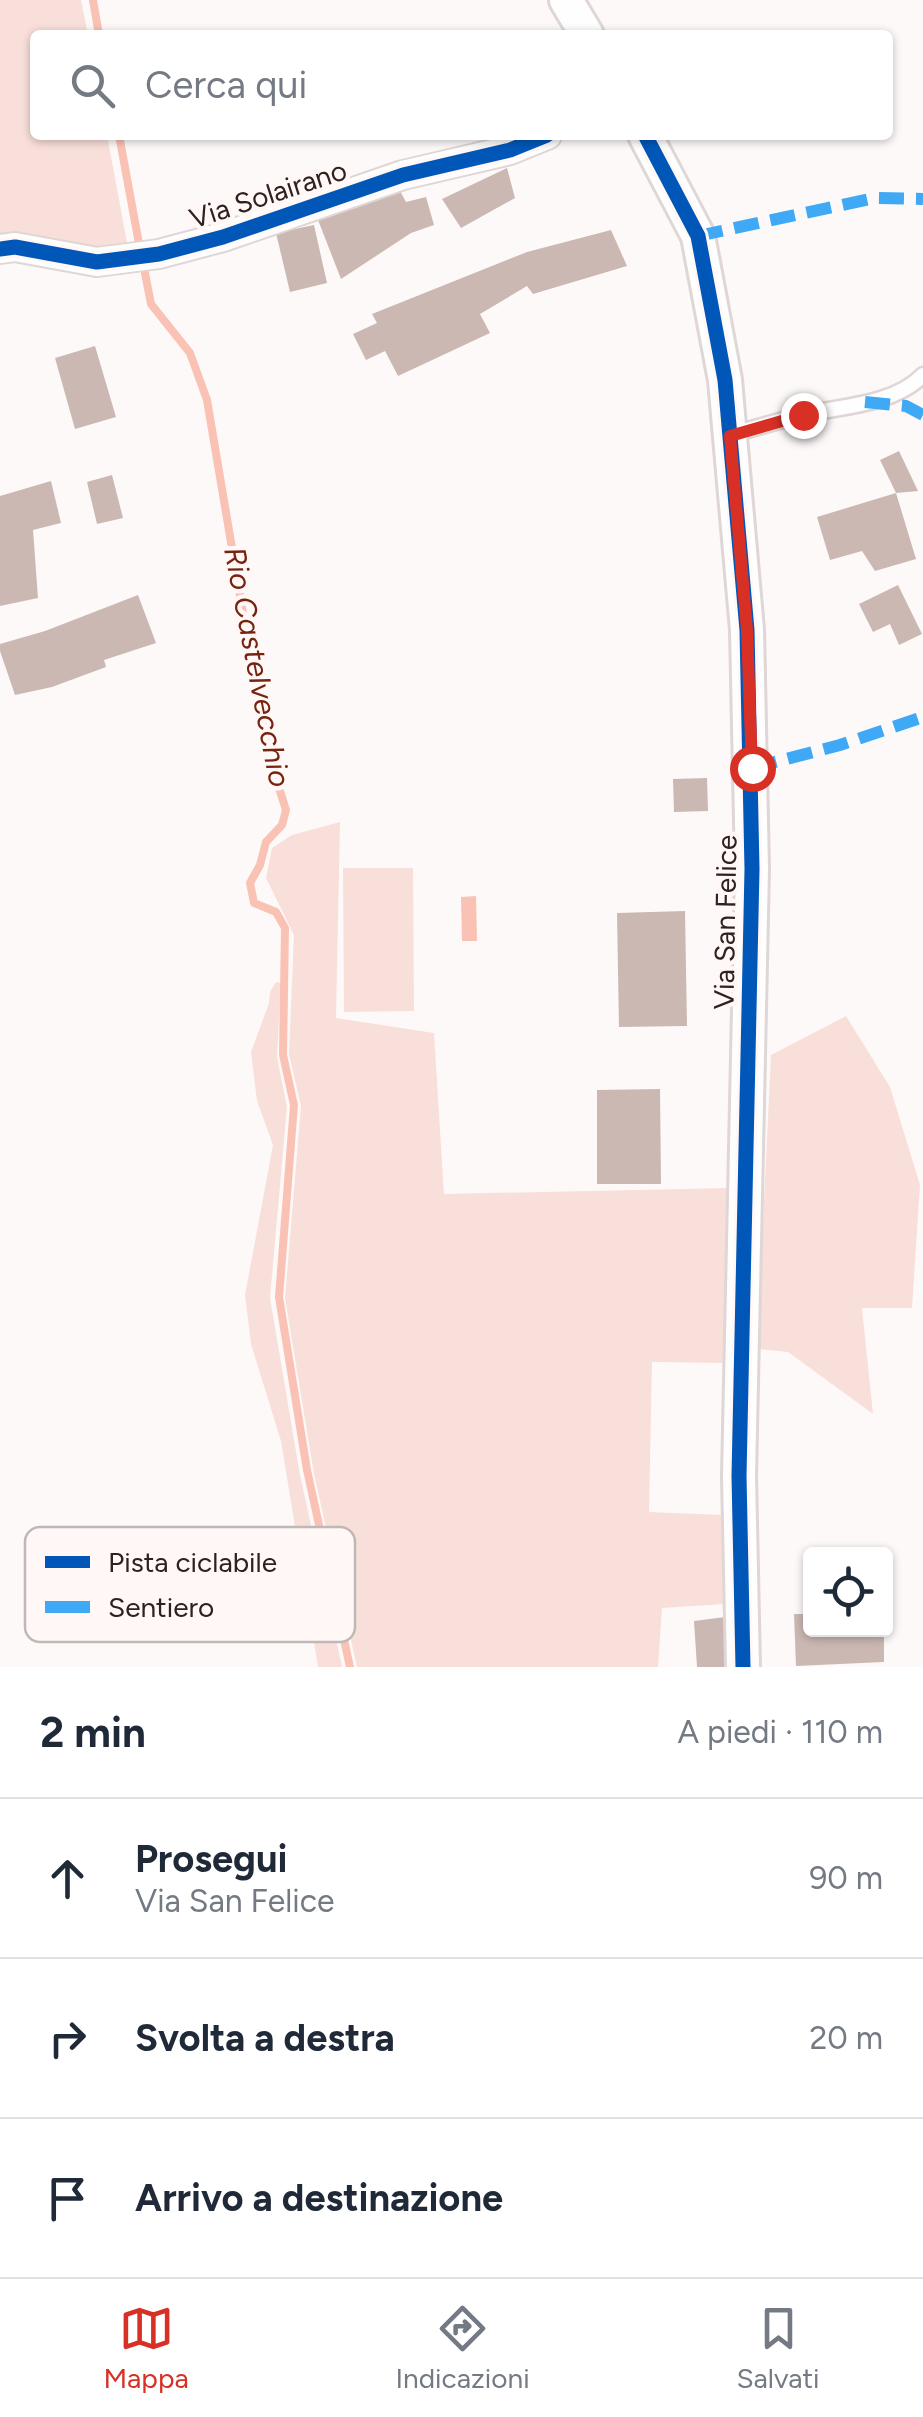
<!DOCTYPE html>
<html lang="it">
<head>
<meta charset="utf-8">
<style>
  :root { --surface:#fff; --page:#f2f2f3; --text:#1f2937; --muted:#747a83; --line:#e0e1e3; --accent:#d93025 }
  body { margin:0; font-family:Figtree,sans-serif; background:var(--page); color:var(--text) }
  .controls { position:absolute; right:30px; bottom:30px; display:grid; overflow:hidden; border-radius:10px; box-shadow:0 2px 8px #0004 }
  .controls button { width:90px; height:90px; display:grid; place-items:center; padding:0; border:0; border-bottom:2px solid var(--line); background:var(--surface); color:var(--text); font:50px sans-serif }
  .stop { position:absolute; width:30px; height:30px; margin:-22px; border:8px solid #d93025; border-radius:50%; background:#fff }
  .stop.end { background:#d93025; border-color:#fff; box-shadow:0 2px 10px #0008 }
  .list { margin:0; padding:0; list-style:none }
  h2 { display:flex; justify-content:space-between; align-items:center; height:130px; margin:0; padding:0 40px; font-size:42px }
  h2 small { font-size:32px; font-weight:400; color:var(--muted) }
  .list li { display:grid; grid-template-columns:65px 1fr auto; gap:30px; align-items:center; box-sizing:border-box; height:160px; padding:0 40px; border-top:2px solid var(--line) }
  .list b { display:block; font-size:38px; white-space:nowrap }
  .list p { margin:0; font-size:32px; white-space:nowrap; color:var(--muted) }
  .list em { font-size:32px; font-style:normal; color:var(--muted) }
  .icon { flex:none; width:55px; height:55px; fill:none; stroke:currentColor; stroke-width:2; stroke-linecap:round; stroke-linejoin:round }
  .map { position:relative; flex:none; width:923px; height:1667px; overflow:hidden }
  .search { position:absolute; background:var(--surface); box-shadow:0 2px 8px #0004; left:30px; right:30px; top:30px; height:110px; display:flex; align-items:center; gap:25px; box-sizing:border-box; padding:0 35px; border-radius:10px; color:var(--muted); font-size:38px }
  .sheet { height:610px; background:var(--surface) }
  nav { display:flex; justify-content:space-around; align-items:center; box-sizing:border-box; height:140px; border-top:2px solid var(--line); background:var(--surface); font-size:28px; color:var(--muted) }
  nav a { display:grid; justify-items:center; gap:5px }
  nav .on { color:var(--accent) }
  .map>svg:first-child { display:block }
  .green { fill:#f9dfd9 }
  .water { fill:#fac2b4 }
  .lines { fill:none; stroke-linecap:round; stroke-linejoin:round }
  .stream { stroke:#fac2b4; stroke-width:8 }
  .building { fill:#cbb8b3 }
  .service-casing { stroke:#dfd6d5; stroke-width:19 }
  .minor-casing { stroke:#dfd6d5; stroke-width:32 }
  .tertiary-casing { stroke:#dfd6d5; stroke-width:38 }
  .service { stroke:#fffefe; stroke-width:14 }
  .minor { stroke:#fffefe; stroke-width:28 }
  .tertiary { stroke:#fffefe; stroke-width:32 }
  .quiet { stroke:#3fa9f5; stroke-width:12; stroke-dasharray:25 12; stroke-linecap:butt }
  .cycleway-casing { stroke:#fff8f7; stroke-width:21 }
  .cycleway { stroke:#0057b8; stroke-width:15 }
  .route { stroke:#d93025; stroke-width:12 }
  .labels { text-anchor:middle; stroke-width:9; stroke-linejoin:round; paint-order:stroke }
  .street-label { font-size:28px; fill:#2d221f; stroke:#fff8f7 }
  .water-label { font-size:30px; font-style:italic; fill:#762310; stroke:#fff8f7 }
  .key { fill:#fff8f7; stroke:#c0b8b6; stroke-width:2.5 }
  .key-label { font-size:28px; fill:#2d221f }
</style>
</head>
<body>
<div class="map">
<svg width="923" height="1667" viewBox="0 0 923 1667">
  <rect width="100%" height="100%" fill="#fdf9f9"/>
  <!-- green -->
  <path class="green" d="M0 0H81L88 35H35V135H107L128 248 111 251 0 242Z
    M340 822 336 1018 434 1033 444 1194 730 1188 726 1363 652 1362 649 1512 723 1515 725 1604 662 1608 658 1667H357L314 1474 285 1298 301 1106 289 1054 294 935 266 878 272 848 292 835Z
    M343 868H413L414 1011 344 1012Z
    M276 982 281 983 277 1057 287 1107 270 1298 300 1475 342 1667H318L281 1441 251 1344 245 1295 273 1145 257 1101 251 1052 269 1003 270 992Z
    M846 1016 890 1087 920 1185 912 1308H862L873 1414 788 1352 757 1349 771 1055Z"/>
  <!-- water -->
  <path class="water" d="M476 896 477 941H462L461 897Z"/>
  <g class="lines">
    <!-- stream -->
    <path class="stream" d="M93 0 99 35
      M119 135 140 249
      M143 263 151 304 190 353 207 400 248 643 273 769 286 810 282 825 266 842 260 865 250 883 254 903 276 912 285 928 283 1055 294 1105 279 1297 307 1470 350 1667"/>
  </g>
  <!-- building -->
  <path class="building" d="M507 168 515 198 461 228 442 199Z
    M400 191 406 202 426 197 434 225 411 233 341 279 318 220Z
    M314 225 327 283 290 292 276 233Z
    M611 230 627 266 533 294 527 286 480 314 490 333 398 376 385 351 366 360 353 334 377 323 372 314 527 252Z
    M95 346 116 417 75 429 55 358Z
    M899 451 918 491 896 493 880 460Z
    M112 475 123 518 97 524 87 482Z
    M51 481 61 523 33 530 38 598 0 606V496Z
    M896 493 916 559 875 571 862 551 830 560 817 517Z
    M898 585 922 634 899 645 890 624 873 632 859 604Z
    M138 595 156 643 104 660 106 667 52 687 15 695 0 651V644L45 631Z
    M707 778 708 811 674 812 673 779Z
    M685 911 687 1026 619 1027 617 913Z
    M660 1089 661 1184H597V1090Z
    M794 1614H810V1630H884V1662L796 1666Z
    M725 1617 728 1667H697L694 1621Z"/>
  <g class="lines">
    <!-- service casing -->
    <g class="service-casing">
      <path id="service" d="M730 435C756 428 781 420 806 414 845 406 895 404 923 375"/>
    </g>
    <!-- minor casing -->
    <g class="minor-casing">
      <path id="minor" d="M0 249 15 247 97 262 159 254 223 237 403 175 510 150 547 135"/>
    </g>
    <!-- tertiary casing -->
    <g class="tertiary-casing">
      <path id="tertiary" d="M566 0 587 35
        M645 135 698 236 725 380 747 630 752 869 739 1476 743 1667"/>
    </g>
    <!-- service -->
    <use href="#service" class="service"/>
    <!-- minor -->
    <use href="#minor" class="minor"/>
    <!-- tertiary -->
    <use href="#tertiary" class="tertiary"/>
    <!-- quiet -->
    <path class="quiet" d="M698 236 875 198 923 199
      M865 402 906 406 923 415
      M752 768 840 745 923 717"/>
    <!-- cycleway casing -->
    <g class="cycleway-casing">
      <path id="cycleway" d="M645 135 698 236 725 380 747 630 752 869 739 1476 743 1667
        M0 249 15 247 97 262 159 254 223 237 403 175 510 150 547 135"/>
    </g>
    <!-- cycleway -->
    <use href="#cycleway" class="cycleway"/>
  </g>
  <g class="lines">
    <!-- route -->
    <path class="route" d="M752 768 747 630 730 436 803 415"/>
  </g>
  <g class="labels">
    <!-- street labels -->
    <g class="street-label">
      <text transform="translate(268 194) rotate(-18)" y="10">Via Solairano</text>
      <text transform="translate(725 922) rotate(-89)" y="10">Via San Felice</text>
    </g>
    <!-- water labels -->
    <g class="water-label">
      <text transform="translate(257 667) rotate(79)" y="10">Rio Castelvecchio</text>
    </g>
  </g>
  <!-- legend -->
  <rect x="25" y="1527" width="330" height="115" rx="15" class="key"/>
  <rect x="45" y="1556" width="45" height="12" fill="#0057b8"/>
  <rect x="45" y="1601" width="45" height="12" fill="#3fa9f5"/>
  <g class="key-label">
    <text x="108" y="1572">Pista ciclabile</text>
    <text x="108" y="1617">Sentiero</text>
  </g>
</svg>
<div class="controls">
<button><svg class="icon" aria-label="locate" viewBox="0 0 24 24"><circle cx="12" cy="12" r="6"/><path d="M12 2v4M12 18v4M2 12h4M18 12h4"/></svg></button>
</div>
<div class="stop" style="left:752px;top:768px"></div>
<div class="stop end" style="left:803px;top:415px"></div>
<div class="search"><svg class="icon" aria-label="search" viewBox="0 0 24 24"><circle cx="10" cy="10" r="6"/><path d="M15 15l6 6"/></svg>Cerca qui</div>
</div>
<section class="sheet">
<h2>2 min<small>A piedi · 110 m</small></h2>
<ul class="list">
<li><svg class="icon" aria-label="ahead" viewBox="0 0 24 24"><path d="M12 20V5M6 11l6-6 6 6"/></svg><div><b>Prosegui</b><p>Via San Felice</p></div><em>90 m</em></li>
<li><svg class="icon" aria-label="right" viewBox="0 0 24 24"><path d="M7 20v-9h11M14 6l5 5-5 5"/></svg><div><b>Svolta a destra</b></div><em>20 m</em></li>
<li><svg class="icon" aria-label="arrive" viewBox="0 0 24 24"><path d="M6 21V4h12l-3 4 3 4H6"/></svg><div><b>Arrivo a destinazione</b></div></li>
</ul>
</section>
<nav>
<a class="on"><svg class="icon" aria-label="map" viewBox="0 0 24 24"><path d="M3 6l6-2 6 2 6-2v14l-6 2-6-2-6 2zM9 4v14M15 6v14"/></svg>Mappa</a>
<a><svg class="icon" aria-label="directions" viewBox="0 0 24 24"><path d="M12 3l9 9-9 9-9-9zM9 14v-3h6M13 9l2 2-2 2"/></svg>Indicazioni</a>
<a><svg class="icon" aria-label="saved" viewBox="0 0 24 24"><path d="M7 4h10v16l-5-4-5 4z"/></svg>Salvati</a>
</nav>
</body>
</html>
